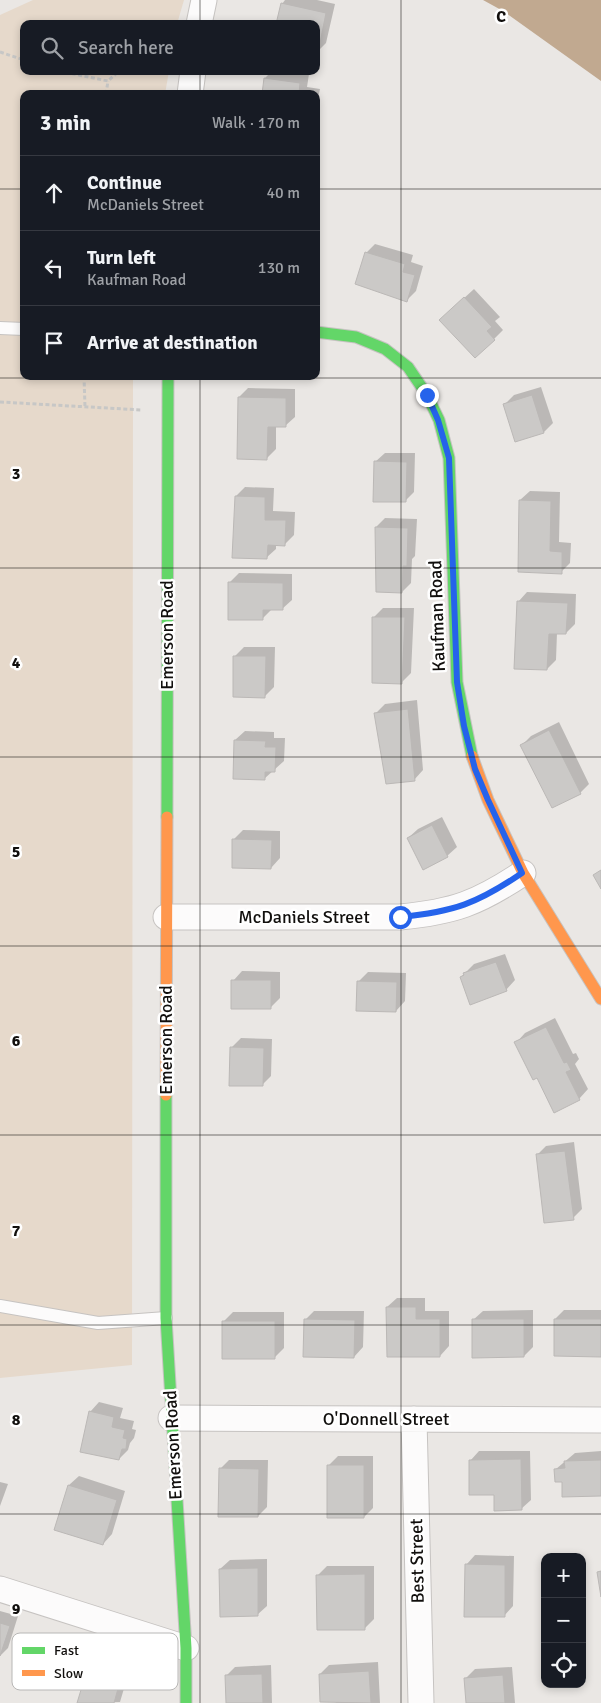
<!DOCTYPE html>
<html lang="en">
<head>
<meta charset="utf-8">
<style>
  :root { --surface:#171b24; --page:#20242c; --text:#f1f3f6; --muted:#9ea1a6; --line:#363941 }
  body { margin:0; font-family:Signika,sans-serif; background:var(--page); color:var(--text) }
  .controls { position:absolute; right:15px; bottom:15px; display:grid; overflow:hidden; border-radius:10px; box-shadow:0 2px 8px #0003 }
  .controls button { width:45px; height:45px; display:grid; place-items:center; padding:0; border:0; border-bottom:1px solid var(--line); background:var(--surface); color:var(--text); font:25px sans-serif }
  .stop { position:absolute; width:15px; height:15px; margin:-11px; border:4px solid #2563eb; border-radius:50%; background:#fff }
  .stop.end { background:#2563eb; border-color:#fff; box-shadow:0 1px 5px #0008 }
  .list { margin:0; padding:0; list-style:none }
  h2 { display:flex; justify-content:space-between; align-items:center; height:65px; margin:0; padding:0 20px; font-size:21px }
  h2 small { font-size:16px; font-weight:400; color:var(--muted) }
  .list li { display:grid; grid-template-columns:32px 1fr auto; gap:15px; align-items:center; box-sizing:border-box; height:75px; padding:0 20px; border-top:1px solid var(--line) }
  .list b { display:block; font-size:19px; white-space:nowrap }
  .list p { margin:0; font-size:16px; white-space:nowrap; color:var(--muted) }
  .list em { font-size:16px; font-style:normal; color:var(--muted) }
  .icon { flex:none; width:28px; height:28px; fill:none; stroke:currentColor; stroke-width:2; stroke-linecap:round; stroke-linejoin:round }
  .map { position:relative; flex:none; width:601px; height:1703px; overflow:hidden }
  .search { position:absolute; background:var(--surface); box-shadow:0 2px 8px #0003; left:20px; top:20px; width:300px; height:55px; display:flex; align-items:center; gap:12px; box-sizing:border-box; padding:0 18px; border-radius:10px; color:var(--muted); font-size:19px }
  .panel { position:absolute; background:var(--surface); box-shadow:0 2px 8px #0003; left:20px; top:90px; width:300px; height:290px; border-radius:10px }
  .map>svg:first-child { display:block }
  .green { fill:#e6d9cb }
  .water { fill:#c1a990 }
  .shadow { fill:#0003 }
  .building { fill:#cbc9c7; stroke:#bbb8b6 }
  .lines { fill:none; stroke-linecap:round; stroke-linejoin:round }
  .lane-casing { stroke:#c6c3c1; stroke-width:14 }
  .street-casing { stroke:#c6c3c1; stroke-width:27 }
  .fast-casing { stroke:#c6c3c1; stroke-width:13 }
  .slow-casing { stroke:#c6c3c1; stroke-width:13 }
  .path { stroke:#c7c7c6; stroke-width:3; stroke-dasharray:4 2.5; stroke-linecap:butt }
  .lane { stroke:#fcfbfb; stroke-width:12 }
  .street { stroke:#fcfbfb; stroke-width:25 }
  .fast { stroke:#63d668; stroke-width:11 }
  .slow { stroke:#ff974d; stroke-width:11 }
  .route { stroke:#2563eb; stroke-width:6 }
  .grid { fill:none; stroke:#110f0d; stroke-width:1; stroke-opacity:0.55 }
  .labels { text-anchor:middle; stroke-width:5; stroke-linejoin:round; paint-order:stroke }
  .street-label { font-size:18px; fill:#110f0d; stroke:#fff }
  .key { fill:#fff; stroke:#b8b7b6; stroke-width:1 }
  .key-label { font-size:14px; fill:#110f0d }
  .grid-label { font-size:16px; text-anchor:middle; font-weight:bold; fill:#110f0d; stroke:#fff; stroke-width:5; stroke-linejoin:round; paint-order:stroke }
</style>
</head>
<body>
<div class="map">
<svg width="601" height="1703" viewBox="0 0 601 1703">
  <rect width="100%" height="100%" fill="#eae7e4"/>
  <!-- green -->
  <path class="green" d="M33 0H184L177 24H24V71H169L165 94H24V376H133L132 1365 0 1378V15Z"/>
  <!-- water -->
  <path class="water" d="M483 0H601V81L503 11Z"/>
  <!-- shadow -->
  <path class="shadow" d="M285 0H317L335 4 326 43 317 52 316 24 282 4Z
    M272 71 309 74 307 87 320 89 316 108V94H263L265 78Z
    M375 244 413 255 411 262 423 266 416 291 407 300 366 253Z
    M474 289 500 317 495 321 503 330 494 339 450 311Z
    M541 387 553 423 544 432 504 405 514 395Z
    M248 388 295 389V417L285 426H276V449L266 459 239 397Z
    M385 453H415L414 492 405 501 375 462Z
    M245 487 274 488 273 511 295 512 294 535 284 545 276 544V549L266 558 236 496Z
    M530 491 560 492 559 542 571 543 570 563 561 572 520 500Z
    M385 518 417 519 415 556 412 559 411 583 402 592 376 527Z
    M239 573 292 574V600L282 609H272L262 619 229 583Z
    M527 592 576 594 575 624 566 633H557L556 660 547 669 518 602Z
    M383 608H414L411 673 402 682 373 618Z
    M244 647H275L274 687 265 696 235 656Z
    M417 700 423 770 414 780 376 713 385 704Z
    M559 722 589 784 580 793 522 745 531 736Z
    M245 731 274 732V738H285L284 761 264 779 235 740Z
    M442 817 457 847 447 856 408 838 418 829Z
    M243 830 280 831V858L271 868 233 840Z
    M505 954 515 980 506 990 461 977 474 964Z
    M242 971 280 972V998L271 1007 233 981Z
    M368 972 406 973 405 1001 396 1011 358 982Z
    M555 1018 573 1054 576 1053 579 1059 575 1064 588 1089 579 1099 537 1077 516 1043 525 1033Z
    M241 1038 272 1039 271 1076 262 1085 232 1047Z
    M574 1142 582 1209 573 1218 537 1155 546 1146Z
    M397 1298H425V1311H449V1346L440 1356 387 1307Z
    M533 1310V1347L524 1356 473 1320 483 1311Z
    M564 1310H601V1355L555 1319Z
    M314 1311H364L363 1347 354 1357 305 1320Z
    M233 1312H284V1348L275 1357 223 1322Z
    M99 1402 123 1408 120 1418 134 1421 132 1429 136 1430 134 1438 130 1443 128 1450 119 1459 90 1412Z
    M479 1451H530L531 1500 521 1509 495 1493 470 1461Z
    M601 1451V1495L556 1469 575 1453Z
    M338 1456H373V1508L364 1517 328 1466Z
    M229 1460H268L267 1507 258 1516 220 1469Z
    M79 1476 125 1491 112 1534 103 1544 69 1485Z
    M0 1482 8 1484 0 1506Z
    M475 1555 514 1556 513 1606 504 1616 466 1565Z
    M267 1559V1606L257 1615 220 1569 230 1560Z
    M327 1566H374V1619L365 1628 318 1575Z
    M0 1611 18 1616 8 1648 0 1656Z
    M101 1648 133 1658 120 1702 82 1703 92 1658Z
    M378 1662 380 1703H336L320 1674 329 1665Z
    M271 1665 272 1703H227L226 1676 235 1667Z
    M512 1667 515 1703H467L466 1678 475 1669Z"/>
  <!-- building -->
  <path class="building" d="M281 3 326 13 318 53 316 24H276Z
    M264 78 300 83 299 94H262Z
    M365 252 405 264 403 272 415 275 407 302 355 284Z
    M464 297 492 327 487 331 495 340 475 358 439 320Z
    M532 395 544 433 515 442 503 404Z
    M238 397 286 398V427H268L267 460 237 459Z
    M374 461 407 462 406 502H373Z
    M235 496 265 497V520H286L285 546 268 545 267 559 232 558Z
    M519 500 551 501 550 551 562 552V574L518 572Z
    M375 527 408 528 407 566H403L402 593 376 592Z
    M228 582 283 583V610H263V620H228Z
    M517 601 568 603 566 634H549L547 670 514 669Z
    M372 617H405L402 684 372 683Z
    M233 656H266L265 698 233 697Z
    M408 709 415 781 386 784 374 713Z
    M549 730 581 794 552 808 520 745Z
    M234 740 266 741 265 747H276L275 772H265V780L233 779Z
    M432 825 448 857 423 870 407 838Z
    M232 839 272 840 271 869 232 868Z
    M601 870V889L593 875Z
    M496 962 507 991 470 1005 460 977 464 975 463 973Z
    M231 980H271V1009H231Z
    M357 981 397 982 396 1012 356 1011Z
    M546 1027 564 1063 567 1062 571 1070 566 1072 580 1100 554 1113 537 1078 533 1080 514 1042Z
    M230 1047 264 1048 263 1086H229Z
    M565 1151 574 1220 544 1223 536 1154Z
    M386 1307H416V1319H440V1357H387Z
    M304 1319 355 1320 354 1358 303 1357Z
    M472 1319H524V1357L472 1358Z
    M554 1319H601V1357L554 1356Z
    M222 1321H275V1359H222Z
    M89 1411 114 1417 112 1427 125 1430 123 1438 127 1439 126 1449H122L119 1460 80 1452Z
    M521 1459 522 1510 494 1511V1495H469V1460Z
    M601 1460V1496L562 1497V1482H555L554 1469 565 1468 564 1461Z
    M327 1465H364V1518H327Z
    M219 1468 259 1469 258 1517H218Z
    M68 1485 117 1500 103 1545 54 1530Z
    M465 1564 505 1565V1617H464Z
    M258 1568V1616L220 1617 219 1569Z
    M601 1571V1597L597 1572Z
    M365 1574V1630H317L316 1575Z
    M0 1623 10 1626 0 1656Z
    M91 1657 124 1667 114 1703H77Z
    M369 1671 371 1703 320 1702 319 1674Z
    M262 1674 263 1703H226L225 1675Z
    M503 1675 505 1703H466L464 1678Z"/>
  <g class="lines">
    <!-- lane casing -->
    <g class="lane-casing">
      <path id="lane" d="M0 328 24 329
        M0 1306 98 1323 166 1318"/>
    </g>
    <!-- street casing -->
    <g class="street-casing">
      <path id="street" d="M199 24 204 0
        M190 94 193 71
        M166 917H400C454 912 478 903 523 873
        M171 1418 601 1420
        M414 1419 421 1703
        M0 1589 186 1648"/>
    </g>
    <!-- fast casing -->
    <g class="fast-casing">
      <path id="fast" d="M316 332 356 337 385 349 408 367 427 395 439 420 449 458 457 682 472 756
        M167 817 168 376
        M166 1095V1318L186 1648V1703"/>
    </g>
    <!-- slow casing -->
    <g class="slow-casing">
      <path id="slow" d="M472 756 488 800 523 873 601 999
        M166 1095 167 817"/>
    </g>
    <!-- path -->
    <path class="path" d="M0 52 24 60
      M59 71 108 81 119 71
      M106 94 108 81
      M84 376 85 407
      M0 402 142 410"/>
    <!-- lane -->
    <use href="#lane" class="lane"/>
    <!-- street -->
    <use href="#street" class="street"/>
    <!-- fast -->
    <use href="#fast" class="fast"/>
    <!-- slow -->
    <use href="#slow" class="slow"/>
  </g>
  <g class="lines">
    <!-- route -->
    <path class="route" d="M400 917C454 912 478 903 522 873L488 800 475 769 464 726 457 682 449 458 438 420 427 395"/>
  </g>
  <!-- grid -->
  <path class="grid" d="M200 0V24M401 0V1703M200 71V94M0 189H24M316 189H601M200 376V1703M0 378H601M0 568H601M0 757H601M0 946H601M0 1135H601M0 1325H601M0 1514H601"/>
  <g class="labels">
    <!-- street labels -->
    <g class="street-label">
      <text transform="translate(437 616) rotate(-92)" y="6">Kaufman Road</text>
      <text transform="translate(167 635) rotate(-90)" y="6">Emerson Road</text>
      <text x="304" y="923">McDaniels Street</text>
      <text transform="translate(166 1040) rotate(-90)" y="6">Emerson Road</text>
      <text x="386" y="1425">O'Donnell Street</text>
      <text transform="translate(173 1445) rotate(-93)" y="6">Emerson Road</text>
      <text transform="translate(417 1561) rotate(-91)" y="6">Best Street</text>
    </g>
  </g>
  <!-- legend -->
  <rect x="12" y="1633" width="166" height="57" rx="8" class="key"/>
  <rect x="22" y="1647" width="23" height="7" fill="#63d668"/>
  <rect x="22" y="1670" width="23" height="6" fill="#ff974d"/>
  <g class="key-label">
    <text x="54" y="1655">Fast</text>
    <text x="54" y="1678">Slow</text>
  </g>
  <g class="grid-label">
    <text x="501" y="22">C</text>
    <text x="16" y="479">3</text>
    <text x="16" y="668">4</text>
    <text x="16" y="857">5</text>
    <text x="16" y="1046">6</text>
    <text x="16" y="1236">7</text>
    <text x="16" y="1425">8</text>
    <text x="16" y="1614">9</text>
  </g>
</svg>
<div class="controls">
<button>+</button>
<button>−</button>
<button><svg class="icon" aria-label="locate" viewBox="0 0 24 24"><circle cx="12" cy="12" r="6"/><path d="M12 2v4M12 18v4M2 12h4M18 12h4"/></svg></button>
</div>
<div class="stop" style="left:400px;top:917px"></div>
<div class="stop end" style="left:427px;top:395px"></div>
<div class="search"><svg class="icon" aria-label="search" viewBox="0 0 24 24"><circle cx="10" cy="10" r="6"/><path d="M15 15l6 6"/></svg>Search here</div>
<section class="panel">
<h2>3 min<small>Walk · 170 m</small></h2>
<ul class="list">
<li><svg class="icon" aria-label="ahead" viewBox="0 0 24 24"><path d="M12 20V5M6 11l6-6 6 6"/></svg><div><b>Continue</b><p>McDaniels Street</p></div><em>40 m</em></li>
<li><svg class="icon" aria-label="left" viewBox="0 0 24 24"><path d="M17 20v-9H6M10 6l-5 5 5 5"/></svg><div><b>Turn left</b><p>Kaufman Road</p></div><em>130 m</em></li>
<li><svg class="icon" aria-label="arrive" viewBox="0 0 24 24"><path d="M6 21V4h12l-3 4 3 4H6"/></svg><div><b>Arrive at destination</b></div></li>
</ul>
</section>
</div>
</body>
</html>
